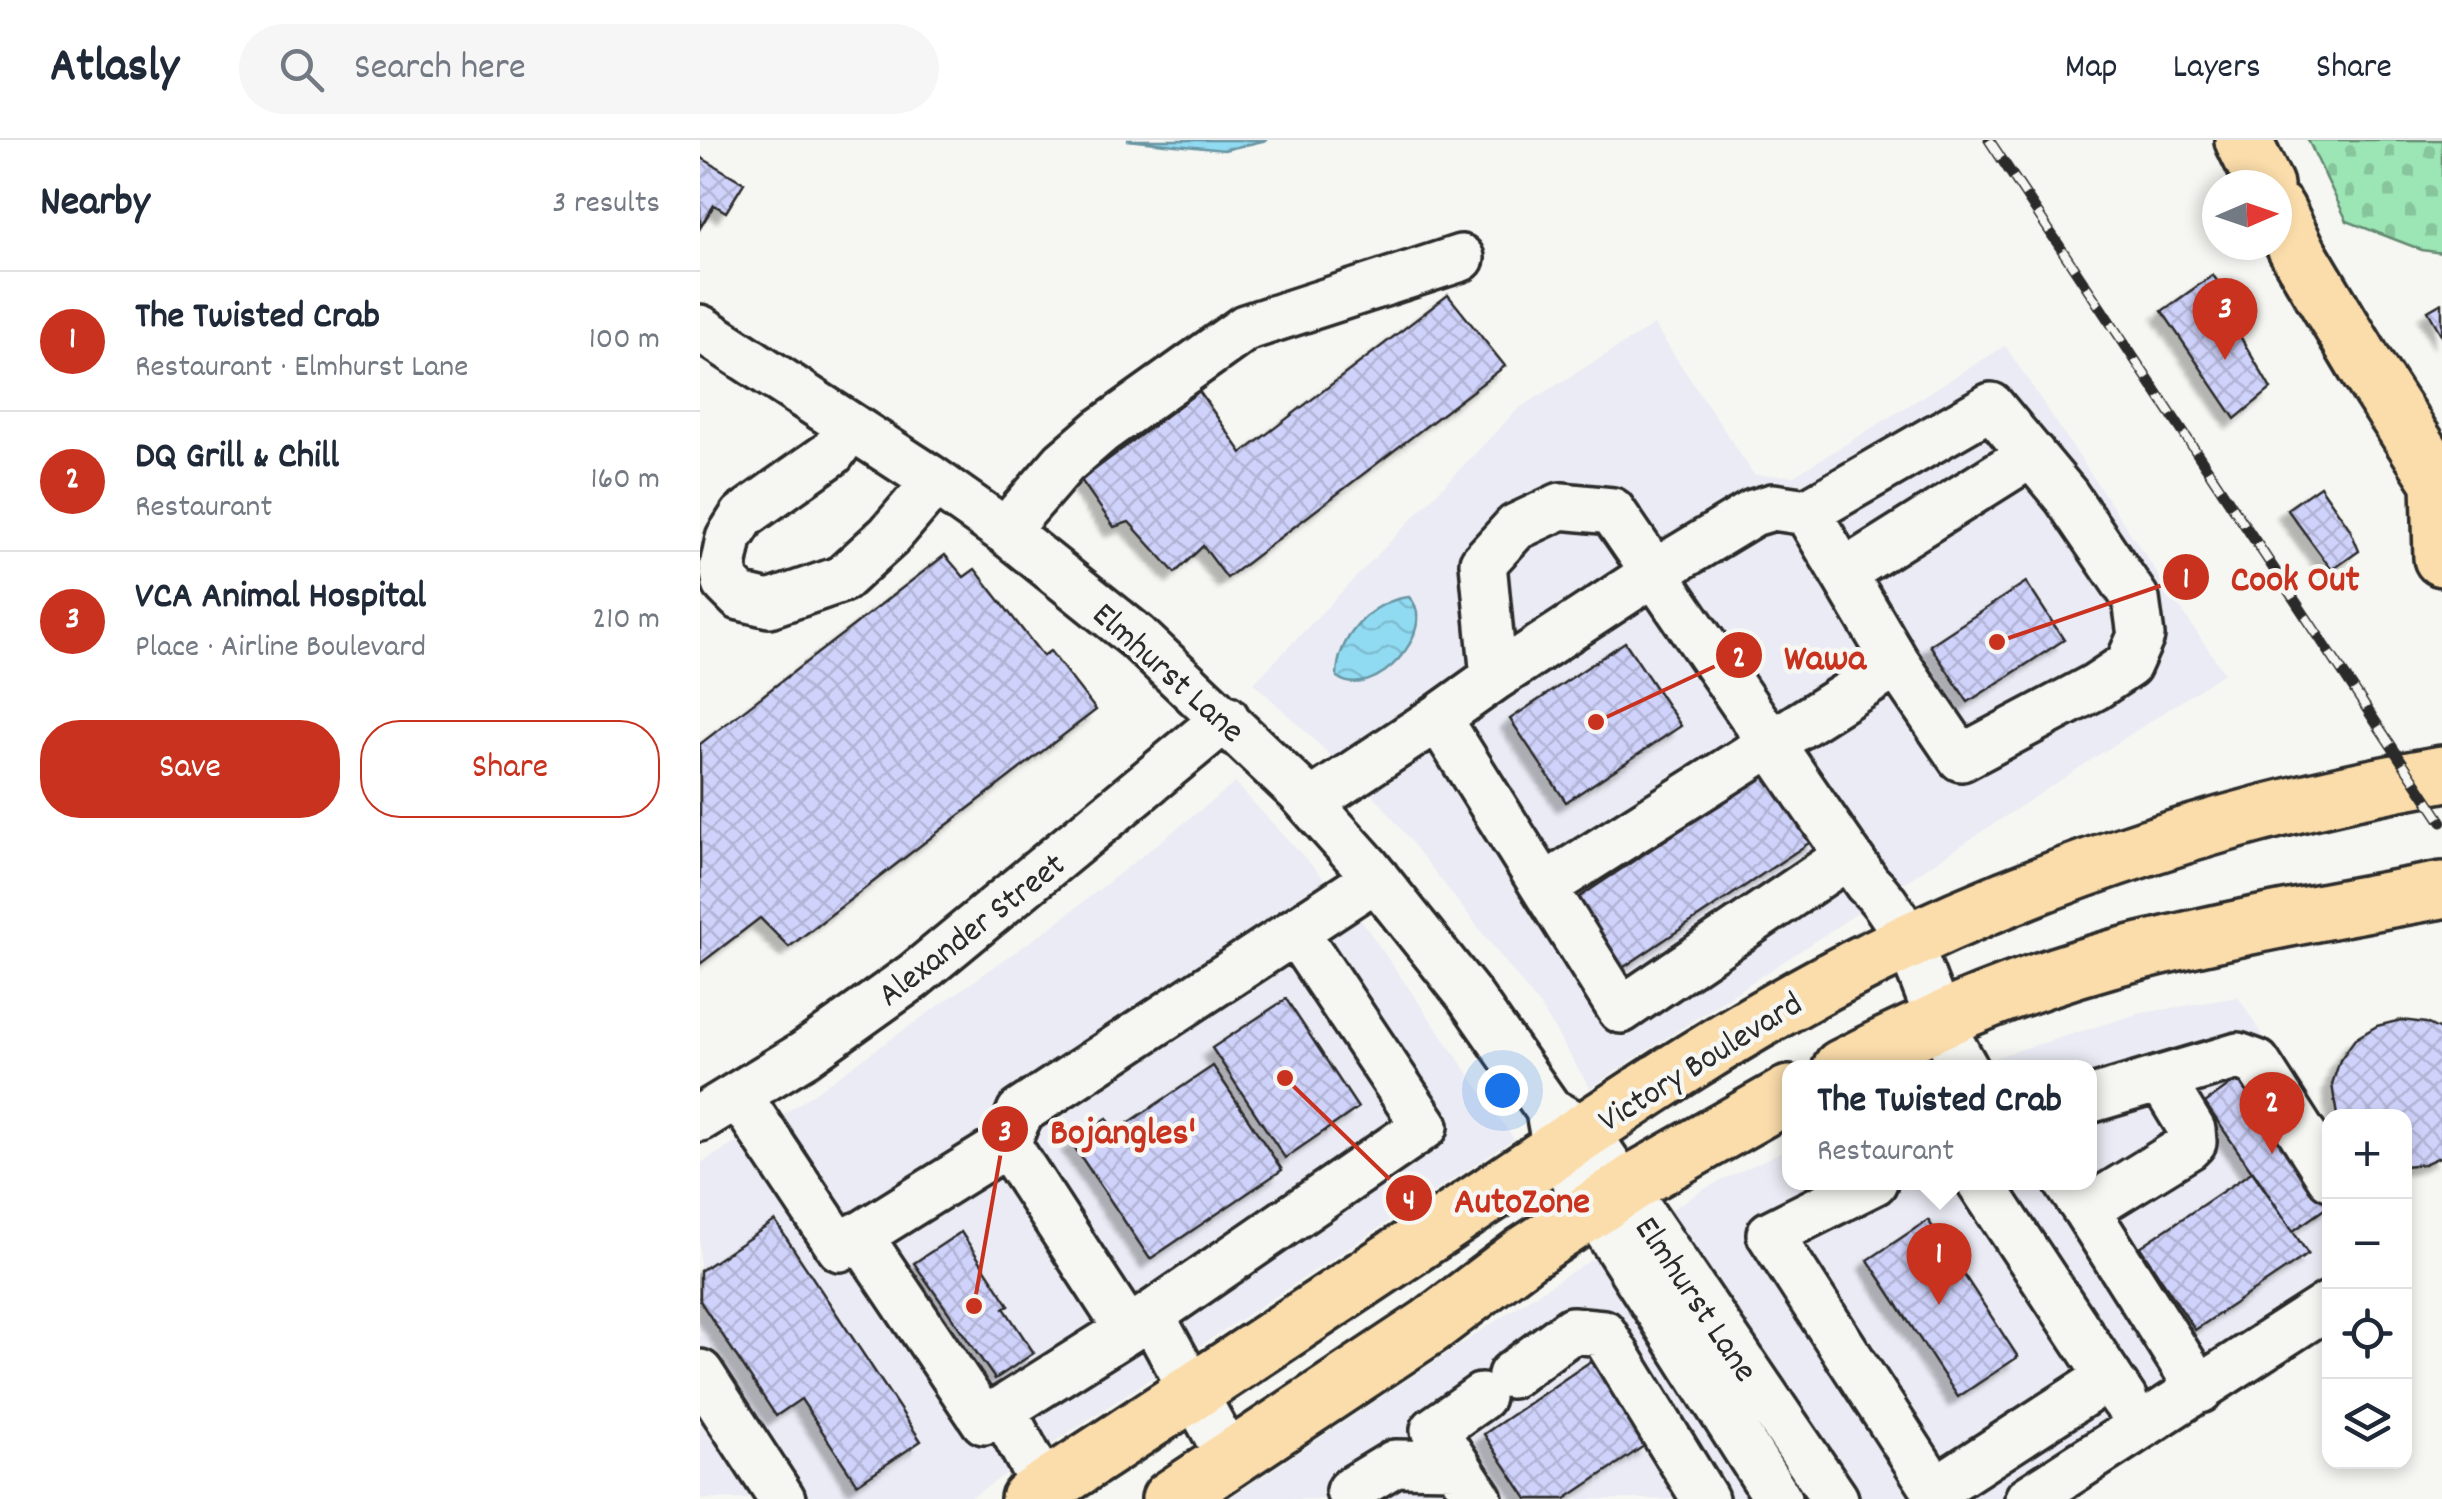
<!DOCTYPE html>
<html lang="en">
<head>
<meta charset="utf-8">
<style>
  :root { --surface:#fff; --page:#f6f6f7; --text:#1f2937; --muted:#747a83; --line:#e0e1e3; --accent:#c8321e }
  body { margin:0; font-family:Dekko,sans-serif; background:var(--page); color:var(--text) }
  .controls { position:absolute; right:30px; bottom:30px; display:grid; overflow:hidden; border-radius:20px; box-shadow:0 5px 15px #0003 }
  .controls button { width:90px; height:90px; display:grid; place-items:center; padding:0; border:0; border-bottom:2px solid var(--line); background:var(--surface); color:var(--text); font:50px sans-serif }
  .compass { position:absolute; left:1502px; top:30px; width:90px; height:90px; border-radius:50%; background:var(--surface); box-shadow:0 5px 15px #0003; rotate:88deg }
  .you { position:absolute; left:802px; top:950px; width:35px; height:35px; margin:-25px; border:8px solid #fff; border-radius:50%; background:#1a73e8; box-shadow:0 0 0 15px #1a73e833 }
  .badge { display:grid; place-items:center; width:65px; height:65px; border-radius:50%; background:var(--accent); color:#fff; font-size:32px; font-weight:700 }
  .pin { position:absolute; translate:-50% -82px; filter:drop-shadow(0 2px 5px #0008) }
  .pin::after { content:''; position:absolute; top:52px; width:35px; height:30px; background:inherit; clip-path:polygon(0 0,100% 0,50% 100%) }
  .popup { position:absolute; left:1082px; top:920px; width:315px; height:130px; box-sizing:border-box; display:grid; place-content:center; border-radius:20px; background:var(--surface); filter:drop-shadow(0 2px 8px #0005); font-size:32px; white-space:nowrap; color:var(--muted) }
  .popup b { font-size:38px; color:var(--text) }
  .popup::after { content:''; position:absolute; left:50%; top:100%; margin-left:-20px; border:20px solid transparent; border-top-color:var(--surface) }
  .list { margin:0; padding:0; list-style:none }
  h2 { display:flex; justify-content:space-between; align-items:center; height:130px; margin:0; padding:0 40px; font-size:42px }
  h2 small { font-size:32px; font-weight:400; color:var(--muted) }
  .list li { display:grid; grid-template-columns:65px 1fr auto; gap:30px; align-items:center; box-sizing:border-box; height:140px; padding:0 40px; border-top:2px solid var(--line) }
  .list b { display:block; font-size:38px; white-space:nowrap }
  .list p { margin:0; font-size:32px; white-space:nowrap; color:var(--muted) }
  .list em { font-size:32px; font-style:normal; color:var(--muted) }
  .actions { display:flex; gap:20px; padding:30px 40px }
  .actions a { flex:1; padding:22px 0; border:2px solid var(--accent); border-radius:40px; text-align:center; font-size:35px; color:var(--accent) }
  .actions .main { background:var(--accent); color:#fff }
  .icon { flex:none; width:55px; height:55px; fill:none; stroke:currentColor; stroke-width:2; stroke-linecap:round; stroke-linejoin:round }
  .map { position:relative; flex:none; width:1742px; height:1359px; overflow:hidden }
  header { display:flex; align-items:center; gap:60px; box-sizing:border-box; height:140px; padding:0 50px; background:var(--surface); border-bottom:2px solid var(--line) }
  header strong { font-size:48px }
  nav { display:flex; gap:55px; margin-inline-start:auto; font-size:35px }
  .search { width:700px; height:90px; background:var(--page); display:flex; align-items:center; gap:25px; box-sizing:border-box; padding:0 35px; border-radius:55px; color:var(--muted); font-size:38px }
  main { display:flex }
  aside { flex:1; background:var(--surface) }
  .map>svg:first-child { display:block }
  .built { fill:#eaebf4 }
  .cemetery { fill:url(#cemetery-stones); stroke:#648870; stroke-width:2.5 }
  .water { fill:url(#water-waves); stroke:#6895a2; stroke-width:2.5 }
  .building { fill:url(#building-cross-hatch); stroke:#2b2b2b; stroke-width:2.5; filter:url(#shadow) }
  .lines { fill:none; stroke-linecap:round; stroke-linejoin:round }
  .minor-casing { stroke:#2b2b2b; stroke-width:52 }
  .major-casing { stroke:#2b2b2b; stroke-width:62 }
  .minor { stroke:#f6f6f2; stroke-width:45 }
  .major { stroke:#fbddab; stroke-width:55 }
  .rail-casing { stroke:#2b2b2b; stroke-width:11 }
  .rail { stroke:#f6f6f2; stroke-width:8; stroke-dasharray:22; stroke-linecap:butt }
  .labels { text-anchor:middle; stroke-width:9; stroke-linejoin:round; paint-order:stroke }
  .street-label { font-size:35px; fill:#2b2b2b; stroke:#f6f6f2 }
  .leader { fill:none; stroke:#c8321e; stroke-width:4 }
  .callout-dot { fill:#c8321e; stroke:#f6f6f2; stroke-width:4 }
  .mark-label { font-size:30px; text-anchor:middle; font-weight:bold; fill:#fff }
  .callout-label { font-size:38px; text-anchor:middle; font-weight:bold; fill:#c8321e; stroke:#f6f6f2; stroke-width:9; stroke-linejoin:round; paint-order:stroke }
</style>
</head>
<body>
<header>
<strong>Atlasly</strong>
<div class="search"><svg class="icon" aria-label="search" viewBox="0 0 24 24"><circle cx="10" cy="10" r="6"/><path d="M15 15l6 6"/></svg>Search here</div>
<nav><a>Map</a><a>Layers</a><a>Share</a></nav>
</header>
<main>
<aside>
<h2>Nearby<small>3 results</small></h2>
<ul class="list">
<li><span class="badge">1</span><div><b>The Twisted Crab</b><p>Restaurant · Elmhurst Lane</p></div><em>100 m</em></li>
<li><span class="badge">2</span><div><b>DQ Grill &amp; Chill</b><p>Restaurant</p></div><em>160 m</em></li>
<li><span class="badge">3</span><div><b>VCA Animal Hospital</b><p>Place · Airline Boulevard</p></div><em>210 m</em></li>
</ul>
<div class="actions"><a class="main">Save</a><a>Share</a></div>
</aside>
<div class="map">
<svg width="1742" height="1359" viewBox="0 0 1742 1359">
  <defs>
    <pattern id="cemetery-stones" width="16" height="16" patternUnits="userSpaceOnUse" patternTransform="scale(2.5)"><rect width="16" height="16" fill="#9ce6b5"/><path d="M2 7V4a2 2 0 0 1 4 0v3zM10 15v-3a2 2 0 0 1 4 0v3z" fill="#87c59c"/></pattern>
    <pattern id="water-waves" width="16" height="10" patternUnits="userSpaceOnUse" patternTransform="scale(2.5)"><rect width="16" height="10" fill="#91dbf2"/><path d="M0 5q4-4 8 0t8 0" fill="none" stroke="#7dbcd0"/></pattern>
    <pattern id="building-cross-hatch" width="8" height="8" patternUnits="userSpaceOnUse" patternTransform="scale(2.5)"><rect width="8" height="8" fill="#cfd2fa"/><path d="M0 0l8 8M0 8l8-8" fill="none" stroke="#b2b4d6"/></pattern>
    <filter id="shadow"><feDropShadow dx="-9" dy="9" stdDeviation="2.5" flood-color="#0004"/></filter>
  </defs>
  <rect width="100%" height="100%" fill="#f6f6f2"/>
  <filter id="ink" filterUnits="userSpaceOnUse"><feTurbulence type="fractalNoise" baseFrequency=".01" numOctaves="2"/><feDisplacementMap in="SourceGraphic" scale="20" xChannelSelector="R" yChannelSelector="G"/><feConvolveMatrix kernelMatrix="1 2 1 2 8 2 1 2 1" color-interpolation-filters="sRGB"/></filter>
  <g filter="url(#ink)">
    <!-- built -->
    <path class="built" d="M954 185 1054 335 1094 336 1305 206 1524 533 890 948 842 869 680 662 554 543 818 269Z
      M535 643 656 773 814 999 268 1359H0V1024L87 972 354 785Z
      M1538 857 1629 1000V1153L1303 1359H528L835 1155 1006 1048 1089 1008V1042H1389V928L1264 927 1438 874Z"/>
    <!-- cemetery -->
    <path class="cemetery" d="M1608 0H1742V113L1722 110 1647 81Z"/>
    <!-- water -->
    <path class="water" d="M427 0H567L524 10Z
      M709 457C741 489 673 564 637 537 637 498 671 461 709 457Z"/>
    <!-- building -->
    <path class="building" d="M0 17 44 43 26 72 14 65 0 88Z
      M1513 135 1546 183 1537 191 1571 249 1535 279 1462 171Z
      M748 155 805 226 527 438 503 406 475 433 429 382 414 387 381 340 499 251 542 313Z
      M1742 163V196L1728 171Z
      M1620 346 1650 389 1659 411 1632 430 1587 369Z
      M245 415 264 437 275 429 343 516 350 511 396 570 89 807 60 778 0 824V604Z
      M1326 442 1364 500 1268 562 1230 505Z
      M925 502 981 586 866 662 810 579Z
      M1070 630 1115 699 918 831 872 762Z
      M586 859 658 968 585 1018 512 908Z
      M1701 880 1726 883 1742 891V1016L1724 1024 1704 1026V976H1637L1632 944 1640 920 1655 899 1677 886Z
      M513 926 582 1030 450 1119 371 1002 407 978 415 992Z
      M1547 933 1630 1053V1065L1593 1091 1505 963Z
      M1553 1031 1608 1114 1495 1190 1440 1107Z
      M1228 1080 1318 1217 1258 1257 1168 1120Z
      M75 1081 221 1301 157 1344 101 1259 76 1276 0 1161V1131Z
      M261 1092 309 1165 304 1168 334 1213 295 1239 214 1123Z
      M891 1221 947 1304 865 1359H827L784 1294Z"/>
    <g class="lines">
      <!-- minor casing -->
      <g class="minor-casing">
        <path id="minor" d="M0 188 227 336 305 391 437 497 599 651 666 726 768 854 849 970 885 990 1135 1359
          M150 287 132 313 43 376 29 398 23 427 26 443 40 457 69 464 142 439 189 396 235 342
          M305 391 364 323 401 291 545 188 761 118
          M1143 433 1332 314
          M794 538 954 433 1053 373 1073 367 1107 372
          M610 663 738 578
          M1148 716 921 870 738 578 794 538 783 423 816 387 861 366 912 371 1167 743C1206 779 1218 831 1239 879 1247 896 1256 912 1265 928
          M844 747 1197 524 1107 372 1291 266 1366 356 1436 459 1441 496 1428 525 1395 547 1261 618 1197 524
          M38 955 140 1108 307 1004
          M1389 960 1538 916 1557 923 1630 1037
          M850 977 856 1010 1078 1359
          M0 978 105 914 214 836 526 578
          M1174 1042 1070 1094 1235 1350 1409 1237
          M1280 1042 1424 1260
          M1367 1042 1386 1070 1488 1007 1493 1002 1492 990 1461 939
          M1386 1070 1500 1250
          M159 1095 284 1281 428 1190
          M451 1175 725 986 595 791
          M0 1233 82 1359
          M811 1235 872 1190 903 1193 1005 1359
          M302 1269 345 1348
          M530 1319 451 1175 428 1190 307 1004 320 972 676 738
          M654 1359 649 1351 695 1323 756 1324
          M779 1359 734 1290 781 1257
          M1328 1359 1630 1164"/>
      </g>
      <!-- major casing -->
      <g class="major-casing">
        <path id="major" d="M1543 0 1565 45
          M1577 70 1600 116 1668 230 1742 345
          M1740 341 1742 418
          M1141 928C1235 879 1338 836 1441 811 1540 786 1641 768 1742 750
          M329 1359C484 1259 638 1156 792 1053 913 972 1033 889 1162 824 1344 733 1542 669 1742 634
          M470 1359 730 1186 825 1114 939 1039 1089 954"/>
      </g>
      <!-- minor -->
      <use href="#minor" class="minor"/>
      <!-- major -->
      <use href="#major" class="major"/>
      <!-- rail casing -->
      <g class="rail-casing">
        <path id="rail" d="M1289 0 1742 682"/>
      </g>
      <!-- rail -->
      <use href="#rail" class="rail"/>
    </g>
  </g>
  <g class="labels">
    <!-- street labels -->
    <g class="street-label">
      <text transform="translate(470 531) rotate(42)" y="12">Elmhurst Lane</text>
      <text transform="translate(270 788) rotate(-38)" y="12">Alexander Street</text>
      <text transform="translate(999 920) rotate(-32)" y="12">Victory Boulevard</text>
      <text transform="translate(998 1158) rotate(56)" y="12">Elmhurst Lane</text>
    </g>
  </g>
  <!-- callouts -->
  <path class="leader" d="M1297 502L1486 437M896 582L1039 515M274 1166L305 989M585 938L709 1058"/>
  <g class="callout-dot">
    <circle cx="1297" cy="502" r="10"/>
    <circle cx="896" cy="582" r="10"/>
    <circle cx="274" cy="1166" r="10"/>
    <circle cx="585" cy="938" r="10"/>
    <circle cx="1486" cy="437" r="25"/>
    <circle cx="1039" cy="515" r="25"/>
    <circle cx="305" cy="989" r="25"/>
    <circle cx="709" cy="1058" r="25"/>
  </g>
  <g class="mark-label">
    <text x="1486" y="447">1</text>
    <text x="1039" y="526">2</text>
    <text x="305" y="1000">3</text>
    <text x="709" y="1069">4</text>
  </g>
  <g class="callout-label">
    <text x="1595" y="450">Cook Out</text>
    <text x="1125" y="529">Wawa</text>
    <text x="423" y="1003">Bojangles'</text>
    <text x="822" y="1072">AutoZone</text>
  </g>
</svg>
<div class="controls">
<button>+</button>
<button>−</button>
<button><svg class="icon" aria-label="locate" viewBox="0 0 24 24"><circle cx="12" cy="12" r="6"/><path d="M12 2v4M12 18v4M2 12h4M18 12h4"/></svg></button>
<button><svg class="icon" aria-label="layers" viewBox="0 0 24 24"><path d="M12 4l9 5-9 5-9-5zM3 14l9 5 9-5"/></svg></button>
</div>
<svg class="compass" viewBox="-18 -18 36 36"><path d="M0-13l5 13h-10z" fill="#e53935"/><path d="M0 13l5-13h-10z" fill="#747a83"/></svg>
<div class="you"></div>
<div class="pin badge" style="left:1239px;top:1165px">1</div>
<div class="popup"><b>The Twisted Crab</b>Restaurant</div>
<div class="pin badge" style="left:1572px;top:1014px">2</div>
<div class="pin badge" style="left:1525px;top:220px">3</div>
</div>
</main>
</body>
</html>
